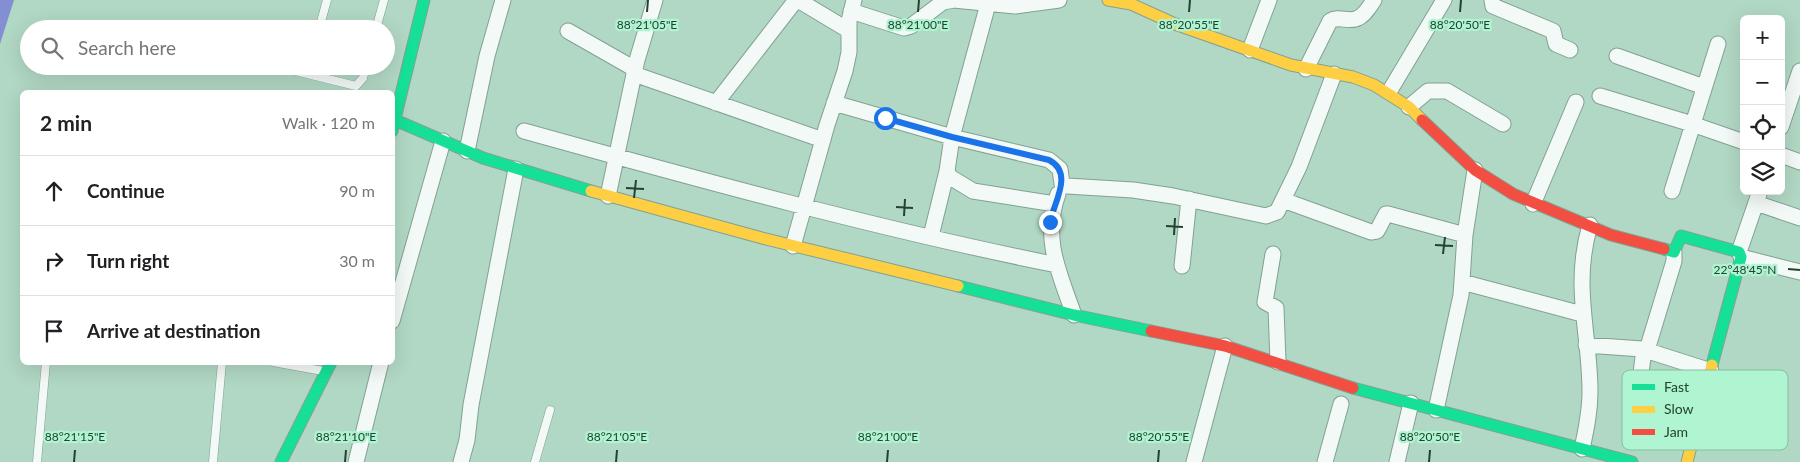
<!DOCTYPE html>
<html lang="en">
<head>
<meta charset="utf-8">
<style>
  :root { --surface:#fff; --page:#f6f6f6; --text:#202124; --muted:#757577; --line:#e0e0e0 }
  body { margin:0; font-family:Lato,sans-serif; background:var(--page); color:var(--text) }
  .controls { position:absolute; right:15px; top:15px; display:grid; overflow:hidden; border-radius:8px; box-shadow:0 5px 20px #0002 }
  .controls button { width:45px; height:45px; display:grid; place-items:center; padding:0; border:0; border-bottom:1px solid var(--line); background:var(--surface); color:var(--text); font:25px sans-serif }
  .stop { position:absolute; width:15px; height:15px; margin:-11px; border:4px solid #1a73e8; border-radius:50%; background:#fff }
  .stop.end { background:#1a73e8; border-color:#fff; box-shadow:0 1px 5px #0008 }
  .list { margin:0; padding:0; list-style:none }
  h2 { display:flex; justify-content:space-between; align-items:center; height:65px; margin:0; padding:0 20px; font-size:21px }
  h2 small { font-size:16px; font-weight:400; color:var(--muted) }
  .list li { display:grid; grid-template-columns:32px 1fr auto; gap:15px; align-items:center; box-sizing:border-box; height:70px; padding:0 20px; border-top:1px solid var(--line) }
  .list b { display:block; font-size:19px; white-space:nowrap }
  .list em { font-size:16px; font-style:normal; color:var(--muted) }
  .icon { flex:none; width:28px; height:28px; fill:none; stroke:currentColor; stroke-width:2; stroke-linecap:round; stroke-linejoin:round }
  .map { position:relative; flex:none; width:1800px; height:462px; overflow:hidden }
  .search { position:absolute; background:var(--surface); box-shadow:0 5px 20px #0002; left:20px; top:20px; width:375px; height:55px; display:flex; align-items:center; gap:12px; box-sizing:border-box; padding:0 18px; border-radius:28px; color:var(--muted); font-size:19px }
  .panel { position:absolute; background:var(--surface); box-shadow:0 5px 20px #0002; left:20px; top:90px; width:375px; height:275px; border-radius:8px }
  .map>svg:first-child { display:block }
  .water { fill:#848ed2 }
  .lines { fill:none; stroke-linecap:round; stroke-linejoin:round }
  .lane-casing { stroke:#82a192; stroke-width:9 }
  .street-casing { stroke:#82a192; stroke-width:17 }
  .fast-casing { stroke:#82a192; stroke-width:13 }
  .slow-casing { stroke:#82a192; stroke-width:13 }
  .jam-casing { stroke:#82a192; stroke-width:13 }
  .lane { stroke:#f3f9f6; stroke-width:8 }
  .street { stroke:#f3f9f6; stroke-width:15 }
  .fast { stroke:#16e098; stroke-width:11 }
  .slow { stroke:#ffcf43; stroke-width:11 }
  .jam { stroke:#f24e42; stroke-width:11 }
  .route { stroke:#1a73e8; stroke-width:6 }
  .ticks { fill:none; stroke:#244133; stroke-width:2 }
  .key { fill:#aff5d1; stroke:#85bfa2; stroke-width:1 }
  .key-label { font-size:14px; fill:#244133 }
  .ticks-label { font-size:12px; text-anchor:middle; fill:#244133; stroke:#aff5d1; stroke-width:4.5; stroke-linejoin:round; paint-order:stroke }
</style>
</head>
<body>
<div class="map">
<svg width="1800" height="462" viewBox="0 0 1800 462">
  <rect width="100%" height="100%" fill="#b1d8c4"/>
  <!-- water -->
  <path class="water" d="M0 0H14L0 44Z"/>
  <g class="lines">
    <!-- lane casing -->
    <g class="lane-casing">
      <path id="lane" d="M319 29 327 0
        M376 29 384 0
        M275 66 356 86 363 78 366 66
        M273 362 323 371
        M37 462 46 362
        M213 462 222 362
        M535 462 550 410"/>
    </g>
    <!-- street casing -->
    <g class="street-casing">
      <path id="street" d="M798 0 848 30
        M1492 0 1493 6 1553 31 1556 44 1570 50
        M988 4 952 137 947 171 950 177 973 191 1055 204
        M851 11 904 28 911 26 943 2 954 0 1015 6 1059 0
        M568 31 633 68 634 74 823 140
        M1250 50 1269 0
        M1617 56 1704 87
        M1306 69 1330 21C1339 15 1349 23 1358 18 1365 15 1370 6 1374 0
        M1389 92 1444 0
        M1600 96 1692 124 1744 142
        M716 103 796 0
        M834 103 952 137 1049 160 1060 169 1062 184 1067 186 1133 190 1173 196 1266 216 1277 212 1299 167 1334 74
        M1409 107 1428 91H1447L1503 124
        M1781 127 1800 71
        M524 131C700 180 878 229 1057 265
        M467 151 487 56 503 0
        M1781 155 1800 162
        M1672 191 1718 44
        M1058 194C1042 239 1059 272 1074 315
        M608 196 637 60 655 0
        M1283 200 1371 232 1377 231 1386 214H1388L1465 235
        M1756 203 1800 218
        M1533 204 1576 102
        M931 236 947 171
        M793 246 827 125 845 71 849 52V21L854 0
        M1739 252 1760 191
        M1273 254 1265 302 1276 308 1278 362
        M1741 257 1800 272
        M1182 266 1189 199
        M1462 282 1582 314
        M392 321 443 141
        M1586 345 1642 349 1711 371
        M1647 350 1674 261V252
        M1639 389 1644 349
        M1436 410 1461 295 1465 235 1475 170
        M1582 449C1586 430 1590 412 1590 392 1590 333 1572 286 1590 225
        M356 462 381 362
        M461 462 467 440 471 405 516 169
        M1194 462 1225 346
        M1325 462 1341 404
        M1397 462 1411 403"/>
    </g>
    <!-- fast casing -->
    <g class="fast-casing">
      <path id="fast" d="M395 120 483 158 591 191
        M392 131 424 0
        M1664 249 1674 252 1681 236 1739 252 1741 257 1712 365
        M958 286 1074 315 1151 331
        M1353 388 1632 462
        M281 462 331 362"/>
    </g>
    <!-- slow casing -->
    <g class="slow-casing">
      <path id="slow" d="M1108 0 1131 4 1175 24 1291 65 1353 77 1374 85 1409 107 1422 120
        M591 191 762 238 958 286
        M1687 462 1712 365"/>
    </g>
    <!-- jam casing -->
    <g class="jam-casing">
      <path id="jam" d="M1422 120 1475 170 1513 194 1611 235 1664 249
        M1151 331 1225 346 1353 388"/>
    </g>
    <!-- lane -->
    <use href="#lane" class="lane"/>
    <!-- street -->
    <use href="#street" class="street"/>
    <!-- fast -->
    <use href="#fast" class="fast"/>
    <!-- slow -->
    <use href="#slow" class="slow"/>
    <!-- jam -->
    <use href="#jam" class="jam"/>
  </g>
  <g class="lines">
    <!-- route -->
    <path class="route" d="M885 118 952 137 1049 160C1074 173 1054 202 1050 222"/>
  </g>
  <!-- ticks -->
  <path class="ticks" d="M647 12 648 0M918 12 919 0M1189 12 1190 0M1460 12 1461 0M626 188 644 189M634 198 636 180M896 207 913 208M904 216 905 199M1166 226 1183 227M1174 235 1175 218M1435 245 1453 246M1443 254 1445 237M1788 269 1800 270M74 462 75 450M345 462 346 450M616 462 617 450M887 462 888 450M1158 462 1159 450M1429 462 1430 450"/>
  <!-- legend -->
  <rect x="1622" y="370" width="166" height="80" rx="8" class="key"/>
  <rect x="1632" y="384" width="23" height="6" fill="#16e098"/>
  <rect x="1632" y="406" width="23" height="7" fill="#ffcf43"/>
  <rect x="1632" y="429" width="23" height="6" fill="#f24e42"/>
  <g class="key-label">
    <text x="1664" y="392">Fast</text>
    <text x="1664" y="414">Slow</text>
    <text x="1664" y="437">Jam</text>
  </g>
  <g class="ticks-label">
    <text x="647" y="29">88°21'05"E</text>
    <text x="918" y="29">88°21'00"E</text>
    <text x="1189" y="29">88°20'55"E</text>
    <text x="1460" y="29">88°20'50"E</text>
    <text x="1745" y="274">22°48'45"N</text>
    <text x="75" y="441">88°21'15"E</text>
    <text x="346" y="441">88°21'10"E</text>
    <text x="617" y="441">88°21'05"E</text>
    <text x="888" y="441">88°21'00"E</text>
    <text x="1159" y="441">88°20'55"E</text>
    <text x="1430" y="441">88°20'50"E</text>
  </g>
</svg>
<div class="controls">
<button>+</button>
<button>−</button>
<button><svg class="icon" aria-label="locate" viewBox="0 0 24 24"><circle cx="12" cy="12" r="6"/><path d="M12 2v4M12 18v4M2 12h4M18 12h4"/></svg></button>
<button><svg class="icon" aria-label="layers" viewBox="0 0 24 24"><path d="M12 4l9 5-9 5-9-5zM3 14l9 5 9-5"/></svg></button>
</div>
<div class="stop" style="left:885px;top:118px"></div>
<div class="stop end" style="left:1050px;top:222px"></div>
<div class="search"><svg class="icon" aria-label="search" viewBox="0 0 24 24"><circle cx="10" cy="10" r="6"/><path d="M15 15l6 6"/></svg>Search here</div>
<section class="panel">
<h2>2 min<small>Walk · 120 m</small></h2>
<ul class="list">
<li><svg class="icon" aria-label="ahead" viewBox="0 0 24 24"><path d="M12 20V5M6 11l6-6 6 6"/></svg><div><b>Continue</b></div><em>90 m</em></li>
<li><svg class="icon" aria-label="right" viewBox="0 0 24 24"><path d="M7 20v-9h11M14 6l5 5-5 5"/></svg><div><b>Turn right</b></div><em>30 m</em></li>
<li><svg class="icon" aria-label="arrive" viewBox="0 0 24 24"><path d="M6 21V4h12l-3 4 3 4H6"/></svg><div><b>Arrive at destination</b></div></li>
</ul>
</section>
</div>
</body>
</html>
